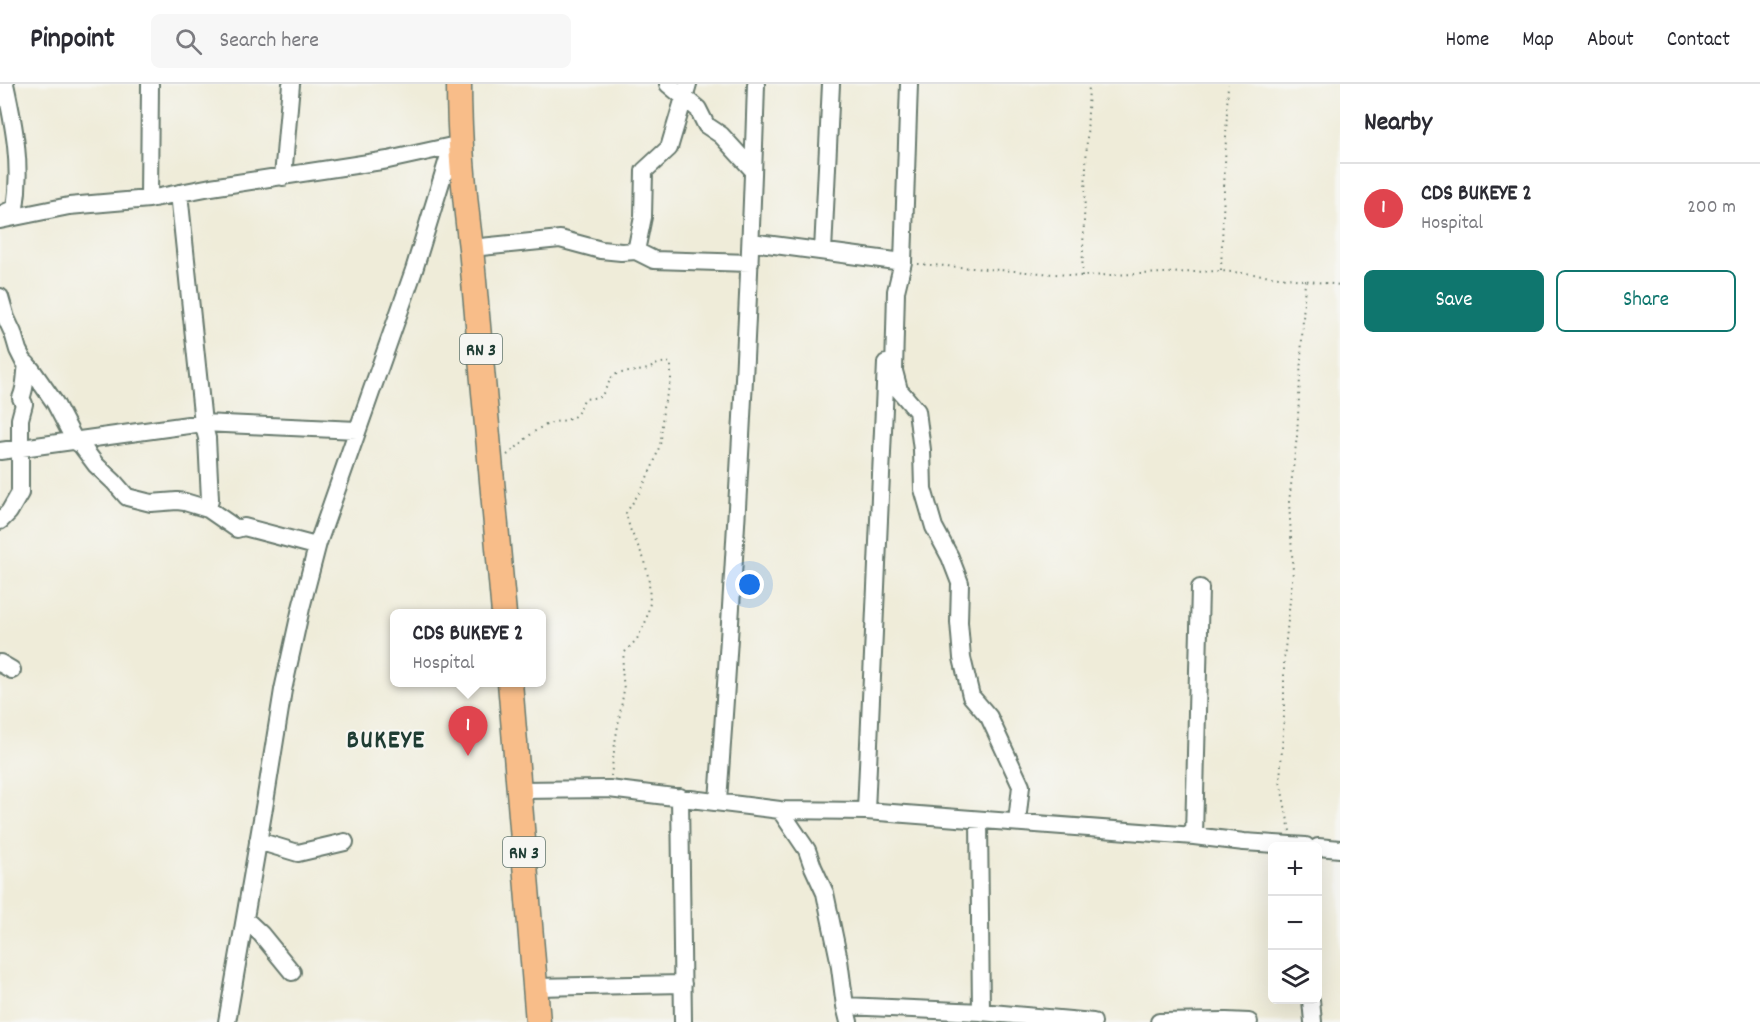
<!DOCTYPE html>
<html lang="en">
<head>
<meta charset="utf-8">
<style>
  :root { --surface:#fff; --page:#f7f7f7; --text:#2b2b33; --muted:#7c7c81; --line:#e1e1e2; --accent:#0f766e }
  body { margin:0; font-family:Dekko,sans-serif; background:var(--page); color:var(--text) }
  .controls { position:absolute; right:18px; bottom:18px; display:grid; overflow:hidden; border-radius:9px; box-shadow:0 6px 24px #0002 }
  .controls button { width:54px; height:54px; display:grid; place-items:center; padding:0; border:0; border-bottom:2px solid var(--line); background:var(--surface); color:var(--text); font:30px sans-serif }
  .you { position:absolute; left:750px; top:501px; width:21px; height:21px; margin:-15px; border:4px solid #fff; border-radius:50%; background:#1a73e8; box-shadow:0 0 0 9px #1a73e833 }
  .badge { display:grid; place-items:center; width:39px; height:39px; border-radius:50%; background:var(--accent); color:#fff; font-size:20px; font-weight:700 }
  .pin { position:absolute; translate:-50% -50px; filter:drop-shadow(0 2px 3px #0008) }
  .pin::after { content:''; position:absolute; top:32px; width:21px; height:18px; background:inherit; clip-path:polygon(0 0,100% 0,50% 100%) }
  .popup { position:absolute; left:390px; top:525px; width:156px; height:78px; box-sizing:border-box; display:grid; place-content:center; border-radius:9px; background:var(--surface); filter:drop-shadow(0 2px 4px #0005); font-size:20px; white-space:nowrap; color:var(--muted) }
  .popup b { font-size:22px; color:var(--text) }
  .popup::after { content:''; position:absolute; left:50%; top:100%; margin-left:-12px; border:12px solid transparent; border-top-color:var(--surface) }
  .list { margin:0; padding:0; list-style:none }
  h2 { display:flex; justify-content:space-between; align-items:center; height:78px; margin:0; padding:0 24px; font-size:26px }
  h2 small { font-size:20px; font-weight:400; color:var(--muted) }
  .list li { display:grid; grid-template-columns:39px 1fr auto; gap:18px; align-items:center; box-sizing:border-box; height:90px; padding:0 24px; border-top:2px solid var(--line) }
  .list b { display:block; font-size:22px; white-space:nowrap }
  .list p { margin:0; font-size:20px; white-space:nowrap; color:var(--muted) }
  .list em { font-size:20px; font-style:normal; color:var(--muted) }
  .actions { display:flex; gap:12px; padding:18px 24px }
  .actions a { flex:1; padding:14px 0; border:2px solid var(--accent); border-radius:9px; text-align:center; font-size:21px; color:var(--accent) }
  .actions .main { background:var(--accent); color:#fff }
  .icon { flex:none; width:33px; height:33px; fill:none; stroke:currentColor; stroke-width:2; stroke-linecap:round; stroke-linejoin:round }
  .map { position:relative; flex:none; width:1340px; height:938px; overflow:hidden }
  header { display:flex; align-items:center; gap:36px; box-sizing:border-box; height:84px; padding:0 30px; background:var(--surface); border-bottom:2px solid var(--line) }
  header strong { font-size:28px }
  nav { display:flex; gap:33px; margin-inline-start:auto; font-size:21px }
  .search { width:420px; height:54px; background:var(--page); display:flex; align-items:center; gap:15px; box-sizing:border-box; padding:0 21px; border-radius:9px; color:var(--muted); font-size:22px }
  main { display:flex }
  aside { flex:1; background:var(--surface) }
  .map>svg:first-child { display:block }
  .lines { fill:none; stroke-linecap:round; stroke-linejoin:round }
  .minor-casing { stroke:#687a6e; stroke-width:20 }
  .highway-casing { stroke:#687a6e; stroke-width:27 }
  .path { stroke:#687a6e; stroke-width:2; stroke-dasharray:1.5 4.5; stroke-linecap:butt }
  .minor { stroke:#fff; stroke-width:16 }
  .highway { stroke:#f8bd89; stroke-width:24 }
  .labels { text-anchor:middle; stroke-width:4.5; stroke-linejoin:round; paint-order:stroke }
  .shield { fill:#f6f6f2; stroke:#60746d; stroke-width:1.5 }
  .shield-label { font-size:18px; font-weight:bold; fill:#1f3d34 }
  .district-label { font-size:26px; font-weight:bold; letter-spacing:1.5px; fill:#1f3d34; stroke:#f6f6f2 }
</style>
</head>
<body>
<header>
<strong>Pinpoint</strong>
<div class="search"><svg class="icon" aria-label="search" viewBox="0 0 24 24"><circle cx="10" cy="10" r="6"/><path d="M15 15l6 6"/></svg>Search here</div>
<nav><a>Home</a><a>Map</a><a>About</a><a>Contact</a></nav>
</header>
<main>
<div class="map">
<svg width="1340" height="938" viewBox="0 0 1340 938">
  <rect width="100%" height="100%" fill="#f6f6f2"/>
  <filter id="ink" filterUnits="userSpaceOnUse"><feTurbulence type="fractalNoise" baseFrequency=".0167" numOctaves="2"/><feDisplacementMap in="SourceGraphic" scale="12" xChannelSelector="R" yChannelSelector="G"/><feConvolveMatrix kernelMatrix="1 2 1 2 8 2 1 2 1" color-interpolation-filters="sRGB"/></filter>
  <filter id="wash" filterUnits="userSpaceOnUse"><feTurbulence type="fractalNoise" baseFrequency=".008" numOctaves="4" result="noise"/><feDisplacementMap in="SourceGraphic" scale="24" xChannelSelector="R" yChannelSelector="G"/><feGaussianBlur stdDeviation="1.35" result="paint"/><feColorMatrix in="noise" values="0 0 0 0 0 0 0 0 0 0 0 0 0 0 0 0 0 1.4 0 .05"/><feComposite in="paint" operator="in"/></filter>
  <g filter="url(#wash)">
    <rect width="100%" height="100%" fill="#efecd9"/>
  </g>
  <g filter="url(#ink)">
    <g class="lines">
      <!-- minor casing -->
      <g class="minor-casing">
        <path id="minor" d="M668 0 698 25 706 41 721 51 753 86
          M909 0 903 178 896 207 894 287 899 306 917 327 922 366 923 405 934 443 950 473 960 499 959 538 962 574 971 612 989 633 1021 702 1017 738
          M283 93 291 0
          M179 109 203 339 207 354 210 415 208 425
          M149 115 150 0
          M0 131 15 124C22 82 14 41 5 0
          M0 136 69 122 149 115 211 103 388 76 452 62H461
          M751 158 903 178
          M471 164 560 155 601 166 621 168 636 167 643 133 644 87 669 64 688 0
          M636 167 654 176 750 179
          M823 167 831 0
          M0 213 6 234 13 249 18 266 23 276 32 286 55 319 75 357 81 361 96 381 114 398 127 413 151 419 177 417 185 418 208 425 237 445 244 443 312 461 318 459
          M0 367 203 339 357 346
          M0 437 9 428 20 409V335L24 320 21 314C26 304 25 292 27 280
          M0 579 12 586
          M519 706 609 705 780 726 866 727 1194 752 1244 758 1306 762
          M680 713 683 938
          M718 717C735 478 749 239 756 0
          M780 726 807 766 813 783 825 809 839 876 845 922 849 938
          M866 727 886 279
          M979 736 981 928
          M1194 752 1200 504
          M258 757 298 769 345 758
          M1318 763 1340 765
          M245 835 261 850 292 888
          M535 903 683 900
          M1311 916 1313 938
          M845 922 981 928 1093 938
          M227 938 265 718 283 606 301 524 318 459 414 186 452 62
          M1159 938 1226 937 1249 938"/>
      </g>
      <!-- highway casing -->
      <g class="highway-casing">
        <path id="highway" d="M459 0C459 55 464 110 471 164L504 530
          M510 598 538 938"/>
      </g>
      <!-- path -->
      <path class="path" d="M918 180 1082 192 1221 187 1264 191 1340 201
        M1221 186 1228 0
        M1082 192 1089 0
        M507 371C520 362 530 348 544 342 565 332 575 343 584 315L601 313 613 291C623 288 633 288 643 286 656 284 654 277 671 279V297L663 324 661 357 654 379 641 406 626 429 630 445 645 477 649 498 650 519 646 537 637 555 624 569 622 584 624 606 615 659 611 692
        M1290 747 1280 697 1284 632V575L1293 487 1289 418 1297 352 1305 196"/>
      <!-- minor -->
      <use href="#minor" class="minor"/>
      <!-- highway -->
      <use href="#highway" class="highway"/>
    </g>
  </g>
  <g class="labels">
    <!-- shield labels -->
    <g class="shield">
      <rect x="460" y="250" width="42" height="30" rx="4.5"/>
      <rect x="503" y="753" width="42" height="30" rx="4.5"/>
    </g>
    <g class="shield-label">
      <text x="481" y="271">RN 3</text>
      <text x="524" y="774">RN 3</text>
    </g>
    <!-- district labels -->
    <g class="district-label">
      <text x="386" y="663">BUKEYE</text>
    </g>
  </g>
</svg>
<div class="controls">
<button>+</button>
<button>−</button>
<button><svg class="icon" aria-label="layers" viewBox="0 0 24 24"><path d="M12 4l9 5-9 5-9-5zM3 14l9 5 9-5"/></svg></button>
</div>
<div class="you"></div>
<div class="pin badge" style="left:468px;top:672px;background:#e0444e">1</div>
<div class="popup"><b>CDS BUKEYE 2</b>Hospital</div>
</div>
<aside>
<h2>Nearby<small></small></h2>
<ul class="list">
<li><span class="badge" style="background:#e0444e">1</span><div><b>CDS BUKEYE 2</b><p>Hospital</p></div><em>200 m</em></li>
</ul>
<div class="actions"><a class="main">Save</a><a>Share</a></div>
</aside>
</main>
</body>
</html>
